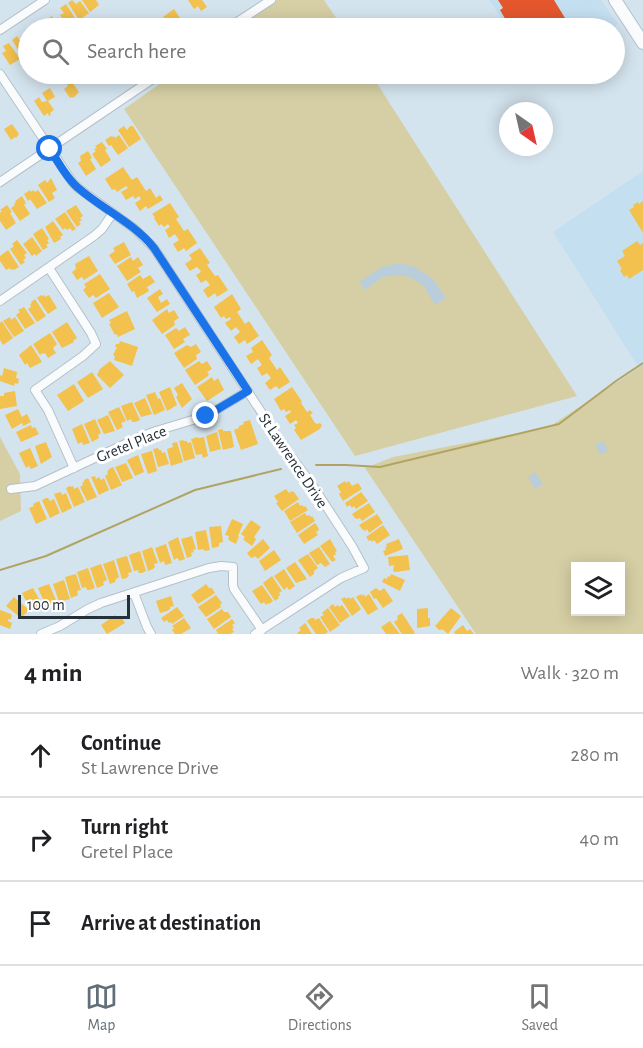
<!DOCTYPE html>
<html lang="en">
<head>
<meta charset="utf-8">
<style>
  :root { --surface:#fff; --page:#f2f2f2; --text:#202124; --muted:#757577; --line:#e0e0e0; --accent:#626f78 }
  body { margin:0; font-family:"Alegreya Sans",sans-serif; background:var(--page); color:var(--text) }
  .controls { position:absolute; right:18px; bottom:18px; display:grid; overflow:hidden; border-radius:0px; box-shadow:0 3px 15px #0003 }
  .controls button { width:54px; height:54px; display:grid; place-items:center; padding:0; border:0; border-bottom:2px solid var(--line); background:var(--surface); color:var(--text); font:30px sans-serif }
  .compass { position:absolute; left:499px; top:102px; width:54px; height:54px; border-radius:50%; background:var(--surface); box-shadow:0 3px 15px #0003; rotate:146deg }
  .scale { position:absolute; left:18px; bottom:15px; width:112px; box-sizing:border-box; padding-left:6px; border:3px solid #253038; border-top:0; font-size:16px; line-height:21px; white-space:nowrap; color:#253038; -webkit-text-stroke:4px #fff; paint-order:stroke }
  .stop { position:absolute; width:18px; height:18px; margin:-14px; border:4px solid #1a73e8; border-radius:50%; background:#fff }
  .stop.end { background:#1a73e8; border-color:#fff; box-shadow:0 2px 6px #0008 }
  .list { margin:0; padding:0; list-style:none }
  h2 { display:flex; justify-content:space-between; align-items:center; height:78px; margin:0; padding:0 24px; font-size:26px }
  h2 small { font-size:20px; font-weight:400; color:var(--muted) }
  .list li { display:grid; grid-template-columns:39px 1fr auto; gap:18px; align-items:center; box-sizing:border-box; height:84px; padding:0 24px; border-top:2px solid var(--line) }
  .list b { display:block; font-size:22px; white-space:nowrap }
  .list p { margin:0; font-size:20px; white-space:nowrap; color:var(--muted) }
  .list em { font-size:20px; font-style:normal; color:var(--muted) }
  .icon { flex:none; width:33px; height:33px; fill:none; stroke:currentColor; stroke-width:2; stroke-linecap:round; stroke-linejoin:round }
  .map { position:relative; flex:none; width:643px; height:634px; overflow:hidden }
  .search { position:absolute; background:var(--surface); box-shadow:0 3px 15px #0003; left:18px; right:18px; top:18px; height:66px; display:flex; align-items:center; gap:15px; box-sizing:border-box; padding:0 21px; border-radius:33px; color:var(--muted); font-size:22px }
  .sheet { height:330px; background:var(--surface) }
  nav { display:flex; justify-content:space-around; align-items:center; box-sizing:border-box; height:84px; border-top:2px solid var(--line); background:var(--surface); font-size:16px; color:var(--muted) }
  nav a { display:grid; justify-items:center; gap:3px }
  nav .on { color:var(--accent) }
  .map>svg:first-child { display:block }
  .built { fill:#c4dff0 }
  .green { fill:#d6cfa5; fill-rule:evenodd }
  .homes { fill:#f2c14e }
  .shops { fill:#e4572e }
  .lines { fill:none; stroke-linecap:round; stroke-linejoin:round }
  .stream { stroke:#b1a463; stroke-width:2 }
  .building { fill:#b9cdda }
  .minor-casing { stroke:#b4c0c8; stroke-width:10 }
  .secondary-casing { stroke:#b4c0c8; stroke-width:14 }
  .minor { stroke:#f9fbfc; stroke-width:8 }
  .secondary { stroke:#f9fbfc; stroke-width:12 }
  .route { stroke:#1a73e8; stroke-width:8 }
  .labels { text-anchor:middle; stroke-width:6; stroke-linejoin:round; paint-order:stroke }
  .street-label { font-size:16px; fill:#253038; stroke:#fff }
</style>
</head>
<body>
<div class="map">
<svg width="643" height="634" viewBox="0 0 643 634">
  <rect width="100%" height="100%" fill="#d4e4ee"/>
  <!-- built -->
  <path class="built" d="M489 0H601L618 24 612 28H508Z
    M643 171V365L639 368 553 232Z"/>
  <!-- green -->
  <path class="green" d="M277 0H324L343 28H237Z
    M174 74H371L577 396 355 456 124 109Z
    M643 365V634H476L365 468 393 457 549 427ZM576 566H620V612H576Z
    M0 437 20 474 21 511 0 521Z"/>
  <!-- homes -->
  <path class="homes" d="M72 0 76 4 80 1 89 13 79 20 68 3Z
    M82 0H96L99 5 90 12Z
    M188 0H202L207 7 201 11 198 6 194 9Z
    M66 4 77 21 68 27 60 15 64 13 60 8Z
    M174 9 182 21 171 28H159L156 25 163 20 166 25 168 24 163 17Z
    M52 16 55 20 58 17 64 25 59 28H52L46 20Z
    M17 36 20 41 24 38 28 45V53L23 57 12 40Z
    M9 43 20 59 10 65 2 53 6 51 3 46Z
    M71 81 79 92 73 98 72 97 70 98 64 89 68 86 67 84Z
    M50 88 55 97 48 101 54 110 50 113 51 115 49 116 48 113 44 116 34 101 39 97 42 102 47 101 42 93Z
    M12 124 19 134 16 138 15 137 11 140 4 129Z
    M124 126 127 130 130 126H133L141 139 129 147 118 130Z
    M119 135 128 148 118 155 111 145 109 146 105 140 111 136 112 137 114 136 115 138Z
    M102 142 107 149 105 150 111 160 101 167 92 154 96 151 94 149 97 148 95 146Z
    M88 151 92 158 90 159 96 169 86 176 78 163 81 161 80 156Z
    M123 167 132 180 137 177 146 191 150 188 156 198 160 195 163 200 148 209 146 206 140 211 135 203 141 199 139 196 135 199 133 196 126 200 121 192 128 188 126 186 117 192 115 189 112 190 105 179Z
    M51 178 57 190 52 193 55 198 49 202 38 185 45 180 47 183Z
    M30 190 31 192 33 190 35 192 38 190 47 203 37 209 30 199 28 201 24 194Z
    M22 196 26 203 24 205 30 214 20 221 11 208 15 205 14 204 16 202 15 201Z
    M643 201V233L629 210 634 207 633 205 638 202 639 204Z
    M170 203 179 217 176 219 184 231 188 229 197 243 186 251 184 248 178 252 173 244 179 240 175 234 169 238 165 230 170 227 168 224 164 227 161 224 159 226 154 218 155 217 152 214Z
    M7 205 12 212 10 213 16 223 6 230 0 221V213L2 211 0 210Z
    M76 205 83 216 80 218 82 220 79 222 81 224 77 227 66 211Z
    M65 212 76 229 72 231 70 228 67 230 65 228 63 230 55 219Z
    M53 221 63 235 60 237 61 239 54 243 45 227Z
    M42 228 49 239 47 240 49 243 46 245 48 247 43 250 33 234Z
    M32 237 42 251 36 256 35 254 32 256 23 244Z
    M17 240 27 253 24 255 26 258 23 260 25 262 21 265 10 249 14 246 12 244Z
    M637 241 640 245 643 243V270L629 279 627 275 624 277 620 270 622 269 617 261 625 256 622 251Z
    M124 242 131 255 115 264 109 255 115 251 113 248Z
    M200 248 210 263 207 265 215 276 218 275 228 290 217 297 215 293 208 298 203 290 210 285 206 280 201 283 196 275 201 272 200 270 197 267 190 271 185 264 192 259 189 255Z
    M8 250 19 267 14 270V269L11 270 10 268 6 270 0 261V256Z
    M89 256 98 271 84 280 82 277 77 280 72 272 76 269 75 264Z
    M131 257 133 261 138 257 143 265 138 268 141 272 127 281 117 266Z
    M100 274 110 289 96 298 93 295 89 298 83 290 86 287 84 284Z
    M140 275 143 279 150 275 155 282 147 287 149 291 137 298 134 291 132 292 127 284Z
    M160 289 163 294 158 297 161 303 167 299 170 304 157 312 147 298Z
    M109 293 119 307 102 318 93 303Z
    M232 294 241 309 237 312 245 324 249 321 259 336 247 344 245 340 239 344 234 337 240 332 238 329H237L236 327 231 331 225 323 231 319 230 317 226 319 224 316 221 318 214 307Z
    M41 295V296L44 295 45 297 49 295 57 308 48 314 37 298Z
    M35 299 46 316 37 322 28 309 31 307 30 304 32 303 31 302Z
    M24 307 35 323 25 329 16 315 20 312 18 310Z
    M167 309 169 313 174 310 179 318 174 321 175 325 162 334 152 320Z
    M127 311 135 329 118 337 117 334 115 335 109 324 111 323 109 320Z
    M10 317 11 320 15 317 24 331 14 337 3 321Z
    M2 321 13 338 3 345 0 340V323Z
    M67 322 77 338 73 341 74 342 62 348 52 332Z
    M185 327 190 335 183 339 185 342 174 349 165 335 176 328 179 331Z
    M50 333 57 344 53 348 56 353 48 358 45 353 44 354 43 353 40 355 33 344Z
    M262 340 272 355 269 358 277 370 280 367 290 382 279 389 276 386 270 390 265 383 271 378 267 373 262 376 257 368 262 365 258 359 251 364 246 356 253 352 251 348Z
    M120 341 138 347 132 366 114 360 115 356 113 355 117 347H115L116 344H119Z
    M196 344 201 352 196 355 197 359 184 368 174 353 187 345 191 347Z
    M31 345 42 362 30 368 27 363 25 365 19 355Z
    M110 361 124 375 110 388 97 375 100 369Z
    M199 361 202 364 207 361 212 369 207 372 209 374 208 376 195 385 185 370Z
    M4 368 17 372 16 378 19 379 18 384 15 383 14 386 0 381V375L2 376Z
    M92 372 103 389 88 398 77 382Z
    M212 377 214 381 218 378 224 390 207 401 197 387Z
    M182 383 192 399 182 408 176 397 178 395 174 388Z
    M74 384 84 401 68 411 57 395Z
    M170 387 177 405 167 411 159 392Z
    M292 387 299 397 302 402 301 403 307 412 310 410 313 413 310 415 315 423 317 424 320 423 322 425 320 429 301 440 294 430 296 428 294 425 298 423 296 420 290 424 285 416 291 412 290 410 286 412 284 409 281 411 274 399Z
    M15 391 17 406 0 409V396H4V393Z
    M155 392 158 399 160 398 165 410 154 415 146 395Z
    M145 398 152 414 141 417 134 403Z
    M132 402 140 420 135 422H132L131 419 127 421 121 406Z
    M119 407 126 421 121 423 123 427 117 430 108 412Z
    M18 409 22 417 27 414 31 422 23 426 22 423 12 429 5 415Z
    M108 415 115 431 104 434 97 420Z
    M95 419 101 433 98 435 99 438 92 442 84 424Z
    M250 420 258 444 241 450 234 430 239 428V426L244 424 243 422Z
    M82 424 90 443 86 444 83 445 82 442 78 444 72 429Z
    M31 425 32 428 35 427 39 434 21 442 16 432Z
    M223 429V431H231L234 447 223 450 218 430Z
    M217 432 221 449 210 452 206 436Z
    M198 437V438L204 437 208 456 203 458 202 454 196 455 191 439Z
    M183 440 184 441H187V443L191 442 195 458 184 461 179 441Z
    M46 442 52 457 41 464 35 446Z
    M177 442 183 462 171 466 167 449 173 447 172 443Z
    M30 448 38 466 31 469 29 466 26 468 19 453Z
    M158 448 159 450H161L162 453 165 452 169 464 158 467 153 449Z
    M152 451 157 471 148 474 141 454Z
    M138 455 144 472 135 476 127 460Z
    M126 463 133 478 122 482 115 467Z
    M113 467 122 485 111 490 105 476 108 474 107 471 109 470V469Z
    M95 476 96 479 99 477 101 480 104 478 109 490 99 495 91 477Z
    M88 478 97 497 87 501 80 487 83 485 82 483 84 482V480Z
    M345 481 346 483 349 481 352 486 358 483 362 489 343 501 339 494 341 492 337 486Z
    M70 486 71 487 73 486 74 489 78 487 85 502 74 507 66 488Z
    M286 489 289 493 292 491 294 492 299 499 282 511 276 503 278 502 274 496Z
    M61 492 62 495 66 493 72 508 62 513 54 494Z
    M361 492 368 501 356 509 354 506 352 508 350 505 347 507 345 503Z
    M46 498H48L50 501 54 499 60 513 50 518 42 500Z
    M39 501 47 519 36 524 29 508 34 506 33 504Z
    M298 502 300 506 302 505 304 507 305 506 308 510 290 521 284 511Z
    M369 503 375 512 362 521 360 518 357 519 355 518 352 514Z
    M305 513 307 516 309 515 311 517 312 516 315 521 297 533 290 522Z
    M377 514 383 523 369 533 367 529 365 531 362 529 359 525Z
    M232 519 243 524 238 536H239L236 544 230 541 228 539 229 536 225 535Z
    M251 520 261 527 254 537 256 539 252 546 245 541 243 539 245 537 241 534Z
    M315 523 318 527 319 530 316 532 318 535 304 544 298 535Z
    M383 525 390 535 377 544 374 540 372 542 371 540 369 541 366 537Z
    M221 526 223 542 219 543V546L217 547 212 548 209 527Z
    M206 530 210 550 205 551 203 549 198 550 195 532Z
    M192 536 196 549 193 550 194 552 191 553 192 556 187 558 181 539Z
    M178 537 185 559 180 561 177 558 174 560 168 542Z
    M263 539 270 548 258 559 255 556 253 558 250 557 247 553Z
    M330 539 337 551 335 552 336 554 333 556 336 560 332 562 320 546Z
    M399 539 403 549 385 556 383 551 386 550 385 547H387L386 544Z
    M166 544 172 563 165 565 164 561 160 563 155 548Z
    M152 547 158 563 154 564 155 567 153 569 148 571 142 551Z
    M319 547 330 564 325 567 321 563 317 565 309 553Z
    M274 550 281 560 265 571 259 561Z
    M140 551 146 571 142 573H139L138 570 134 571 129 555Z
    M308 554 318 568 314 571V574L310 577 298 560Z
    M408 555 410 570 395 572 393 571 394 565 389 566 388 557Z
    M127 556 132 572 128 573 129 576 127 577V578L122 579 116 559Z
    M114 560 119 577 116 579 115 582 110 584 103 564Z
    M295 562 307 579 296 583 286 568Z
    M101 564 107 580 103 582 104 585 102 586 97 588 90 568Z
    M88 568 95 588 90 590H87L86 587 82 588 77 572Z
    M284 569 295 586 291 589 289 590 287 587 284 590 274 576Z
    M76 574 81 590 77 591 78 595 76 596 71 598 65 577Z
    M391 574 405 580 400 591 382 582 384 578 387 579 388 576 390 577Z
    M272 576 282 591 279 593 280 595 278 597 279 598 275 601 263 583Z
    M64 580 70 599 59 602 53 584Z
    M49 584 57 602 46 606 38 588Z
    M206 584 209 588H212L215 593 198 604 191 595Z
    M262 585 273 601 269 604 268 603 266 605 264 602 261 604 252 591Z
    M33 588 43 606 35 610 34 607 30 609 22 593Z
    M376 588 380 591 384 588 393 601 383 608 376 598 374 599 370 592Z
    M361 594 362 596 364 594 365 597 369 594 378 609 368 615 356 597Z
    M216 595 222 603 220 605 221 607 206 617 198 607Z
    M171 596 174 606 170 607V609L167 611 160 613 156 601Z
    M14 597 29 610 21 618 6 606Z
    M345 597 346 599 349 597 350 599 353 597 361 609 352 616 341 599Z
    M333 604 335 607 338 605 339 607 342 605 350 616 340 623 329 607Z
    M177 607 184 616 172 624 171 622 169 623 167 620 164 622 161 618Z
    M328 608 340 625 330 632 320 617 324 615 322 613 324 611Z
    M428 608V618H430V626L417 628V609Z
    M451 608 461 616 448 634 442 629 441 630H439L435 626Z
    M222 609 224 612H228L231 617 214 629 207 619Z
    M0 610 11 614 12 616 10 620 8 619V621L12 623 10 629 0 625Z
    M402 613 415 633 413 634H402L394 622 398 619 397 616Z
    M115 615 117 618 119 617 121 619 122 618 125 623 107 634 101 625Z
    M184 618 191 628 181 634H175L172 630 174 628 172 626Z
    M311 618H314L315 620 319 618 328 632 325 634H316L307 621Z
    M232 619 235 623 232 625 234 628 232 629 234 632 230 634H218L216 630Z
    M390 621 400 634H386L381 627Z
    M305 623 312 634H298L297 633 301 630 299 628Z
    M463 625 467 631 470 629 474 634H455L454 632Z"/>
  <!-- shops -->
  <path class="shops" d="M498 0H554L565 18 548 28H517L511 19 507 22 500 10 503 8Z"/>
  <g class="lines">
    <!-- stream -->
    <path class="stream" d="M316 465H346L380 467 559 424 616 381 643 363
      M0 570 46 556 195 490 281 469"/>
  </g>
  <!-- building -->
  <path class="building" d="M400 263 415 267 433 279 446 298 435 305 423 285 410 277 397 275 383 277 365 290 359 282 382 267Z
    M603 441 608 451 601 455 595 445Z
    M535 472 543 484 535 489 528 477Z"/>
  <g class="lines">
    <!-- minor casing -->
    <g class="minor-casing">
      <path id="minor" d="M228 28 271 0
        M0 30 45 0
        M0 74 73 183 78 188 135 229 154 248 286 450 311 483 352 546 364 568 341 578 255 634
        M0 182 160 74
        M49 268 91 333 96 344 83 356 35 390 48 410 74 468
        M0 301 94 236 102 229 113 213
        M11 489 35 486 140 437 156 431 206 416 248 391
        M134 593 147 627 151 634
        M41 634 60 626 88 609 101 603 209 568 221 566 233 567V585L234 589 262 630"/>
    </g>
    <!-- secondary casing -->
    <g class="secondary-casing">
      <path id="secondary" d="M615 0 643 43"/>
    </g>
    <!-- minor -->
    <use href="#minor" class="minor"/>
    <!-- secondary -->
    <use href="#secondary" class="secondary"/>
  </g>
  <g class="lines">
    <!-- route -->
    <path class="route" d="M50 149C58 162 66 177 77 187 102 209 133 222 154 248L248 391 206 416"/>
  </g>
  <g class="labels">
    <!-- street labels -->
    <g class="street-label">
      <text transform="translate(131 443) rotate(-22)" y="6">Gretel Place</text>
      <text transform="translate(294 460) rotate(56)" y="6">St Lawrence Drive</text>
    </g>
  </g>
</svg>
<div class="controls">
<button><svg class="icon" aria-label="layers" viewBox="0 0 24 24"><path d="M12 4l9 5-9 5-9-5zM3 14l9 5 9-5"/></svg></button>
</div>
<svg class="compass" viewBox="-18 -18 36 36"><path d="M0-13l5 13h-10z" fill="#e53935"/><path d="M0 13l5-13h-10z" fill="#757577"/></svg>
<div class="scale">100 m</div>
<div class="stop" style="left:50px;top:149px"></div>
<div class="stop end" style="left:206px;top:416px"></div>
<div class="search"><svg class="icon" aria-label="search" viewBox="0 0 24 24"><circle cx="10" cy="10" r="6"/><path d="M15 15l6 6"/></svg>Search here</div>
</div>
<section class="sheet">
<h2>4 min<small>Walk · 320 m</small></h2>
<ul class="list">
<li><svg class="icon" aria-label="ahead" viewBox="0 0 24 24"><path d="M12 20V5M6 11l6-6 6 6"/></svg><div><b>Continue</b><p>St Lawrence Drive</p></div><em>280 m</em></li>
<li><svg class="icon" aria-label="right" viewBox="0 0 24 24"><path d="M7 20v-9h11M14 6l5 5-5 5"/></svg><div><b>Turn right</b><p>Gretel Place</p></div><em>40 m</em></li>
<li><svg class="icon" aria-label="arrive" viewBox="0 0 24 24"><path d="M6 21V4h12l-3 4 3 4H6"/></svg><div><b>Arrive at destination</b></div></li>
</ul>
</section>
<nav>
<a class="on"><svg class="icon" aria-label="map" viewBox="0 0 24 24"><path d="M3 6l6-2 6 2 6-2v14l-6 2-6-2-6 2zM9 4v14M15 6v14"/></svg>Map</a>
<a><svg class="icon" aria-label="directions" viewBox="0 0 24 24"><path d="M12 3l9 9-9 9-9-9zM9 14v-3h6M13 9l2 2-2 2"/></svg>Directions</a>
<a><svg class="icon" aria-label="saved" viewBox="0 0 24 24"><path d="M7 4h10v16l-5-4-5 4z"/></svg>Saved</a>
</nav>
</body>
</html>
